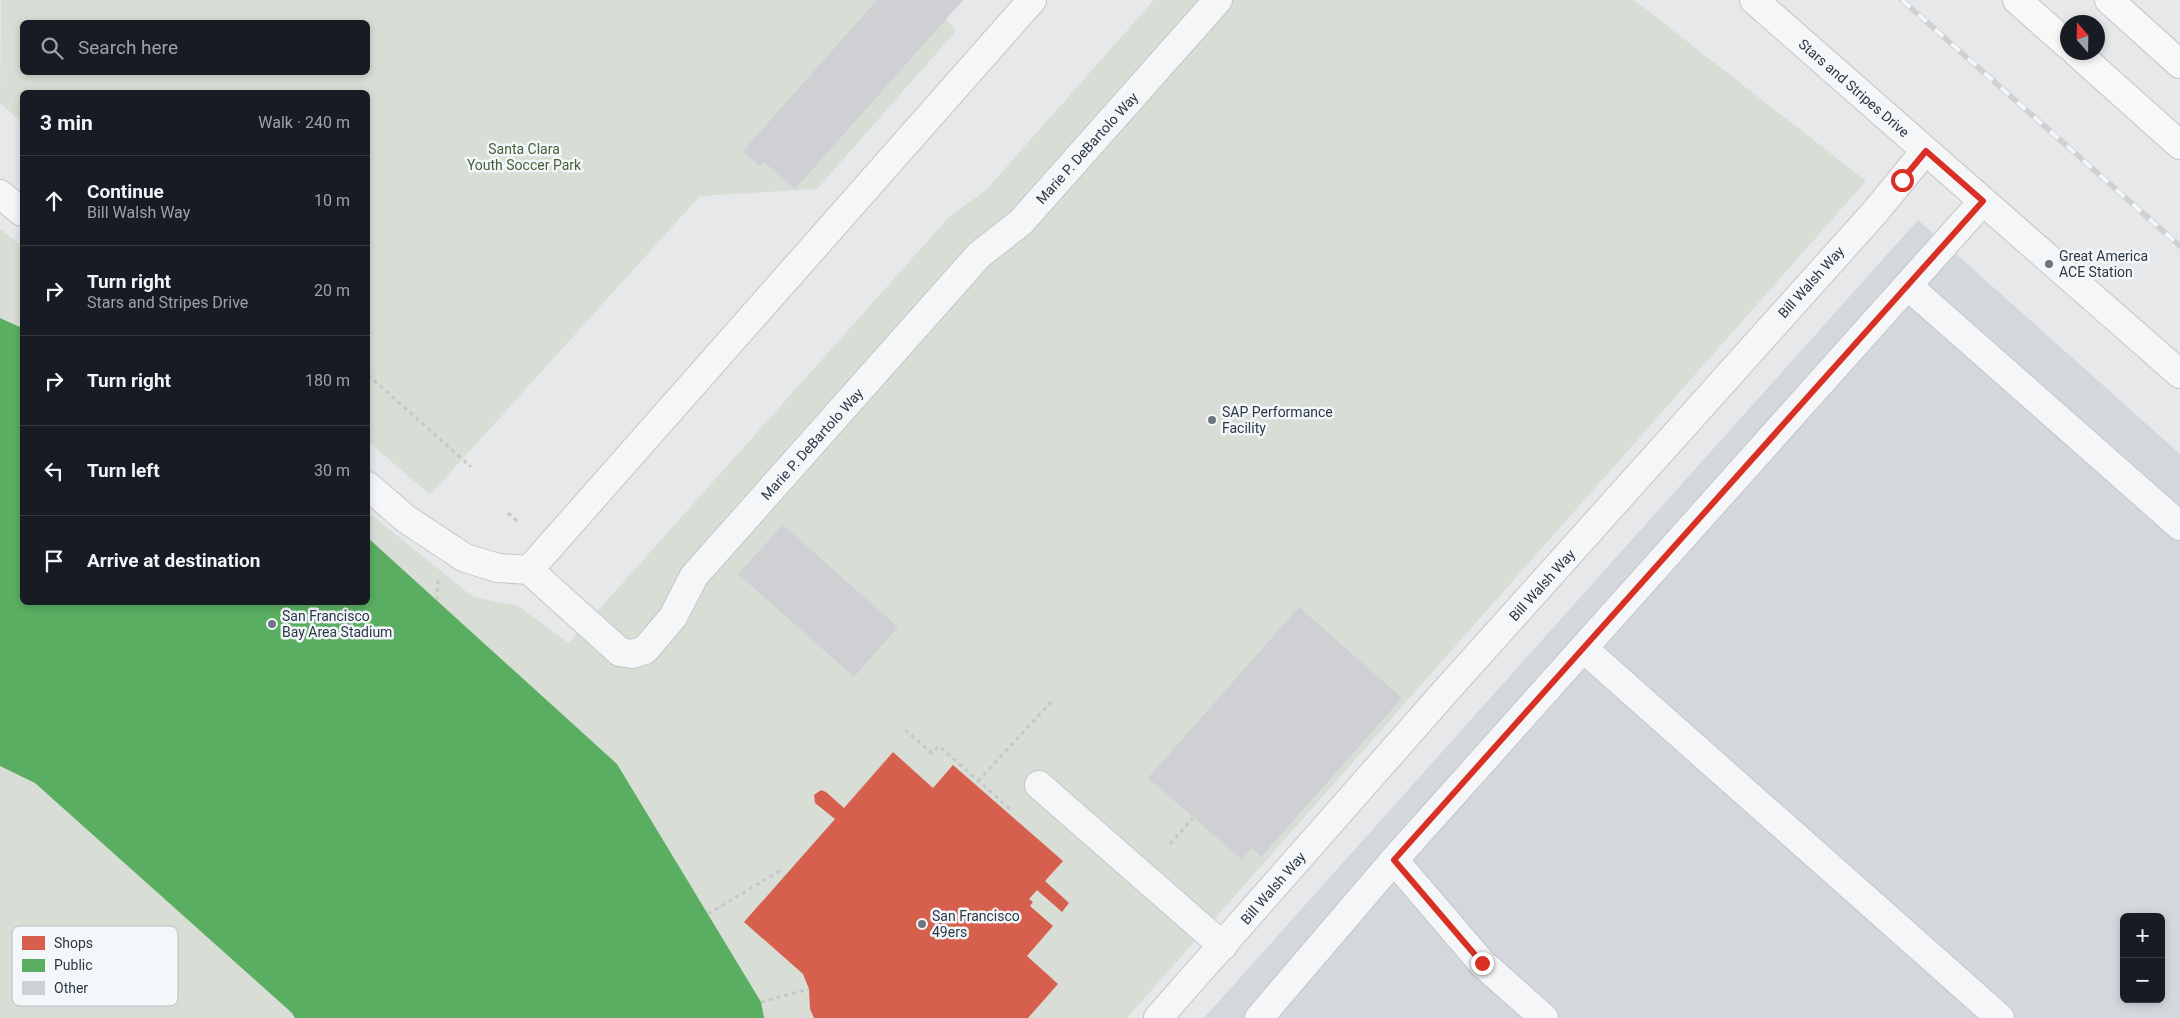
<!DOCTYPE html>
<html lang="en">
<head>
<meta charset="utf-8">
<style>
  :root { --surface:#171b24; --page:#20242c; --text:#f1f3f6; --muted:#9ea1a6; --line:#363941 }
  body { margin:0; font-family:Roboto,sans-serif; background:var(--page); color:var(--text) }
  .controls { position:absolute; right:15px; bottom:15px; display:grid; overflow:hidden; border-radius:8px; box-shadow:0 2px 8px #0003 }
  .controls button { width:45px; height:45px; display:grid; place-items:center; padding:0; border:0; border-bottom:1px solid var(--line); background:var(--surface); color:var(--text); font:25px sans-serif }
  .compass { position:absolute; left:2060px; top:15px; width:45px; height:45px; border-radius:50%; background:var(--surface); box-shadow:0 2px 8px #0003; rotate:340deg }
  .stop { position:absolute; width:15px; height:15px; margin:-11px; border:4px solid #d93025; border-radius:50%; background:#fff }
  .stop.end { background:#d93025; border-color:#fff; box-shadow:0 1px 5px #0008 }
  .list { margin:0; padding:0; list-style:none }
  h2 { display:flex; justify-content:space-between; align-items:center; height:65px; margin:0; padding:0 20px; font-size:21px }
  h2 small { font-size:16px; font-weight:400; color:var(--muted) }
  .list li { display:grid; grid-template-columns:32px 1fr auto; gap:15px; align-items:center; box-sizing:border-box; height:90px; padding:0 20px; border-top:1px solid var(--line) }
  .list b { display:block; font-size:19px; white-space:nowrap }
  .list p { margin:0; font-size:16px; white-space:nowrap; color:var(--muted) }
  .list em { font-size:16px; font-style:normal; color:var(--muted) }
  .icon { flex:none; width:28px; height:28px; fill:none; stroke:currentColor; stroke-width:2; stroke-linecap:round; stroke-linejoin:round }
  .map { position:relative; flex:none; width:2180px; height:1018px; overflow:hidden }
  .search { position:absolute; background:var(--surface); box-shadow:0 2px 8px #0003; left:20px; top:20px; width:350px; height:55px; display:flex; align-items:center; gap:12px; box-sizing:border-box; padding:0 18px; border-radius:8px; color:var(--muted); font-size:19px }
  .panel { position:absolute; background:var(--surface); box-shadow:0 2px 8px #0003; left:20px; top:90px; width:350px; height:515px; border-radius:8px }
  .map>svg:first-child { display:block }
  .built { fill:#d4d8dd; fill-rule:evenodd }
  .green { fill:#d8ded6; fill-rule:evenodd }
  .shops { fill:#d6604d }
  .public { fill:#5aae61 }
  .building { fill:#ced0d3 }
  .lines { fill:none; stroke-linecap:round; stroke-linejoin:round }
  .minor-casing { stroke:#c4c6c8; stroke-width:30 }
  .major-casing { stroke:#c2c5c8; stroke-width:30 }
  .path { stroke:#c5c8ca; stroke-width:3; stroke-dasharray:4 4; stroke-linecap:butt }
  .minor { stroke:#f5f6f7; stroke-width:28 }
  .major { stroke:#f8f8f8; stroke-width:28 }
  .rail-casing { stroke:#ced0d2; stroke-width:5.5 }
  .rail { stroke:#f4f7f9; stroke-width:4; stroke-dasharray:11; stroke-linecap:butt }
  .route { stroke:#d93025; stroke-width:6 }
  .poi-dot { fill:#6c767f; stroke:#f4f7f9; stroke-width:2 }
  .labels { text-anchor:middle; stroke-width:5; stroke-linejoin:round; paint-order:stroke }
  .street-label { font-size:14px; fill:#2b3845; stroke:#f4f7f9 }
  .park-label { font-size:14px; fill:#466137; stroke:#f4f7f9 }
  .poi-label { font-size:14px; fill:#2b3845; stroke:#f4f7f9; text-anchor:start }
  .key { fill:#f4f7f9; stroke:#b8bec3; stroke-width:1 }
  .key-label { font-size:14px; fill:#2b3845 }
</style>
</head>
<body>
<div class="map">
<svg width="2180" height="1018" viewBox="0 0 2180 1018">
  <rect width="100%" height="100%" fill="#e6e8ea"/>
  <!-- built -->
  <path class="built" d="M1918 220 2180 454V1018H1204ZM2124 917H2161V999H2124Z"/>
  <!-- green -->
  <path class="green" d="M1 0H963L946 19 956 31 817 189 700 196 430 495 368 441V92H22V139L19 120 0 103ZM22 22H368V72H22Z
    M1154 0H1634L1866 181 1127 1018H0V229L22 246V602H368V512L473 597 518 606 569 643 950 216 985 191Z"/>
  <!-- shops -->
  <path class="shops" d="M893 752 933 788 953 765 1063 861 1045 881 1069 903 1062 912 1037 890 1029 899 1033 902 1030 906 1053 926 1027 956 1058 984 1028 1018H814L810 1009 809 989 803 974 744 922 835 819 815 803 814 795 821 790 826 792 844 808Z"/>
  <!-- public -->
  <path class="public" d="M0 318 22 328V602H368V538L617 764 761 1002 764 1018H295L292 1013 35 783 0 766Z"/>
  <!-- building -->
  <path class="building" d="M877 0H963L795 189 764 162 760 166 742 152Z
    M783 525 898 627 854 677 738 574Z
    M1299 607 1402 698 1261 857 1252 848 1242 860 1148 778Z"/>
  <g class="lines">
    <!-- minor casing -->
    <g class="minor-casing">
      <path id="minor" d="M1754 0 2180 374
        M0 194 22 212
        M1908 286 2180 526
        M368 486 406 519 465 558 498 568 529 570 620 652 632 654 645 650 673 617 694 576 979 255 1021 222 1218 0
        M529 570 1032 0
        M1584 649 2000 1018
        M1039 785 1223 946
        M1394 860 1482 963 1544 1018
        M1158 1018 1444 693 1875 212 1925 151
        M1259 1018 1394 860 1983 201"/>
    </g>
    <!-- major casing -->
    <g class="major-casing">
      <path id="major" d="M2017 0 2068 45
        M2109 0 2180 64
        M2076 52 2180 145"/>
    </g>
    <!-- path -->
    <path class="path" d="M368 375 471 467
      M508 513 520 524
      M437 600 438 581 440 579
      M905 730 932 753 939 746 1010 809
      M978 781 1051 702
      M1170 844 1193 818
      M708 914 783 869
      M761 1002 809 989"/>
    <!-- minor -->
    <use href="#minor" class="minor"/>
    <!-- major -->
    <use href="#major" class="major"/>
    <!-- rail casing -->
    <g class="rail-casing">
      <path id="rail" d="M1902 0 2180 246"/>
    </g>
    <!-- rail -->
    <use href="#rail" class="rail"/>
  </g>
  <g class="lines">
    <!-- route -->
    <path class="route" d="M1482 963 1394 860 1983 201 1926 151 1902 180"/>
  </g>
  <!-- markers -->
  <g class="poi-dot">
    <circle cx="2049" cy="264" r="5"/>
    <circle cx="1212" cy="420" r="5"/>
    <circle cx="272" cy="624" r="5"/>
    <circle cx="922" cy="924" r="5"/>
  </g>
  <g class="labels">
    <!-- street labels -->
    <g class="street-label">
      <text transform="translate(1854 88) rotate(41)" y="5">Stars and Stripes Drive</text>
      <text transform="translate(1087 148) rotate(-48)" y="5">Marie P. DeBartolo Way</text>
      <text transform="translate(1811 282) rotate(-48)" y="5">Bill Walsh Way</text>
      <text transform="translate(812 444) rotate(-48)" y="5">Marie P. DeBartolo Way</text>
      <text transform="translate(1542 585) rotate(-48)" y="5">Bill Walsh Way</text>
      <text transform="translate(1273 888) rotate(-49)" y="5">Bill Walsh Way</text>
    </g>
    <!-- park labels -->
    <g class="park-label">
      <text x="524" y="154">Santa Clara<tspan x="524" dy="16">Youth Soccer Park</tspan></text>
    </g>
    <!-- poi labels -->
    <g class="poi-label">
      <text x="2059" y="261">Great America<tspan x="2059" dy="16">ACE Station</tspan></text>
      <text x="1222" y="417">SAP Performance<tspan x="1222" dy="16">Facility</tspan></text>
      <text x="282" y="621">San Francisco<tspan x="282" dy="16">Bay Area Stadium</tspan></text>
      <text x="932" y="921">San Francisco<tspan x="932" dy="16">49ers</tspan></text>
    </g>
  </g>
  <!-- legend -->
  <rect x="12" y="926" width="166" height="80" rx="8" class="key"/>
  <rect x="22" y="936" width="23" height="14" fill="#d6604d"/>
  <rect x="22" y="959" width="23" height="13" fill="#5aae61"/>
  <rect x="22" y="981" width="23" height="14" fill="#ced0d3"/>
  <g class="key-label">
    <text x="54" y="948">Shops</text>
    <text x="54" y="970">Public</text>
    <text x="54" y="993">Other</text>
  </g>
</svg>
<div class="controls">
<button>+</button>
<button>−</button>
</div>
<svg class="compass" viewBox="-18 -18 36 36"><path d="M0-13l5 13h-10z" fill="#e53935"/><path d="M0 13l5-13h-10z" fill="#9ea1a6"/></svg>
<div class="stop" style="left:1902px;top:180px"></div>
<div class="stop end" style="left:1482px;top:963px"></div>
<div class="search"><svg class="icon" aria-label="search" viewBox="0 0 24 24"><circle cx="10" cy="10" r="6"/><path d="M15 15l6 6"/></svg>Search here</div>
<section class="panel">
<h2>3 min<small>Walk · 240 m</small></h2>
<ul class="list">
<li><svg class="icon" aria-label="ahead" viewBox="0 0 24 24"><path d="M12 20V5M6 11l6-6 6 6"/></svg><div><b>Continue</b><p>Bill Walsh Way</p></div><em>10 m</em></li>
<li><svg class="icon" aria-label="right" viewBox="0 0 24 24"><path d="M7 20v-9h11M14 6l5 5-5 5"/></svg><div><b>Turn right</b><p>Stars and Stripes Drive</p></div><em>20 m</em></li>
<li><svg class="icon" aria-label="right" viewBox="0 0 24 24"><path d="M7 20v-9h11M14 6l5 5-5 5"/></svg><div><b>Turn right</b></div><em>180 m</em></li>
<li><svg class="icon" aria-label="left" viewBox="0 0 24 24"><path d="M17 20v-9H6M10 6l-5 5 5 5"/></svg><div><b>Turn left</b></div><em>30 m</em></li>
<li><svg class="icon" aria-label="arrive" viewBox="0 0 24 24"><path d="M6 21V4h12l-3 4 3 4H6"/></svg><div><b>Arrive at destination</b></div></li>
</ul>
</section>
</div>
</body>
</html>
